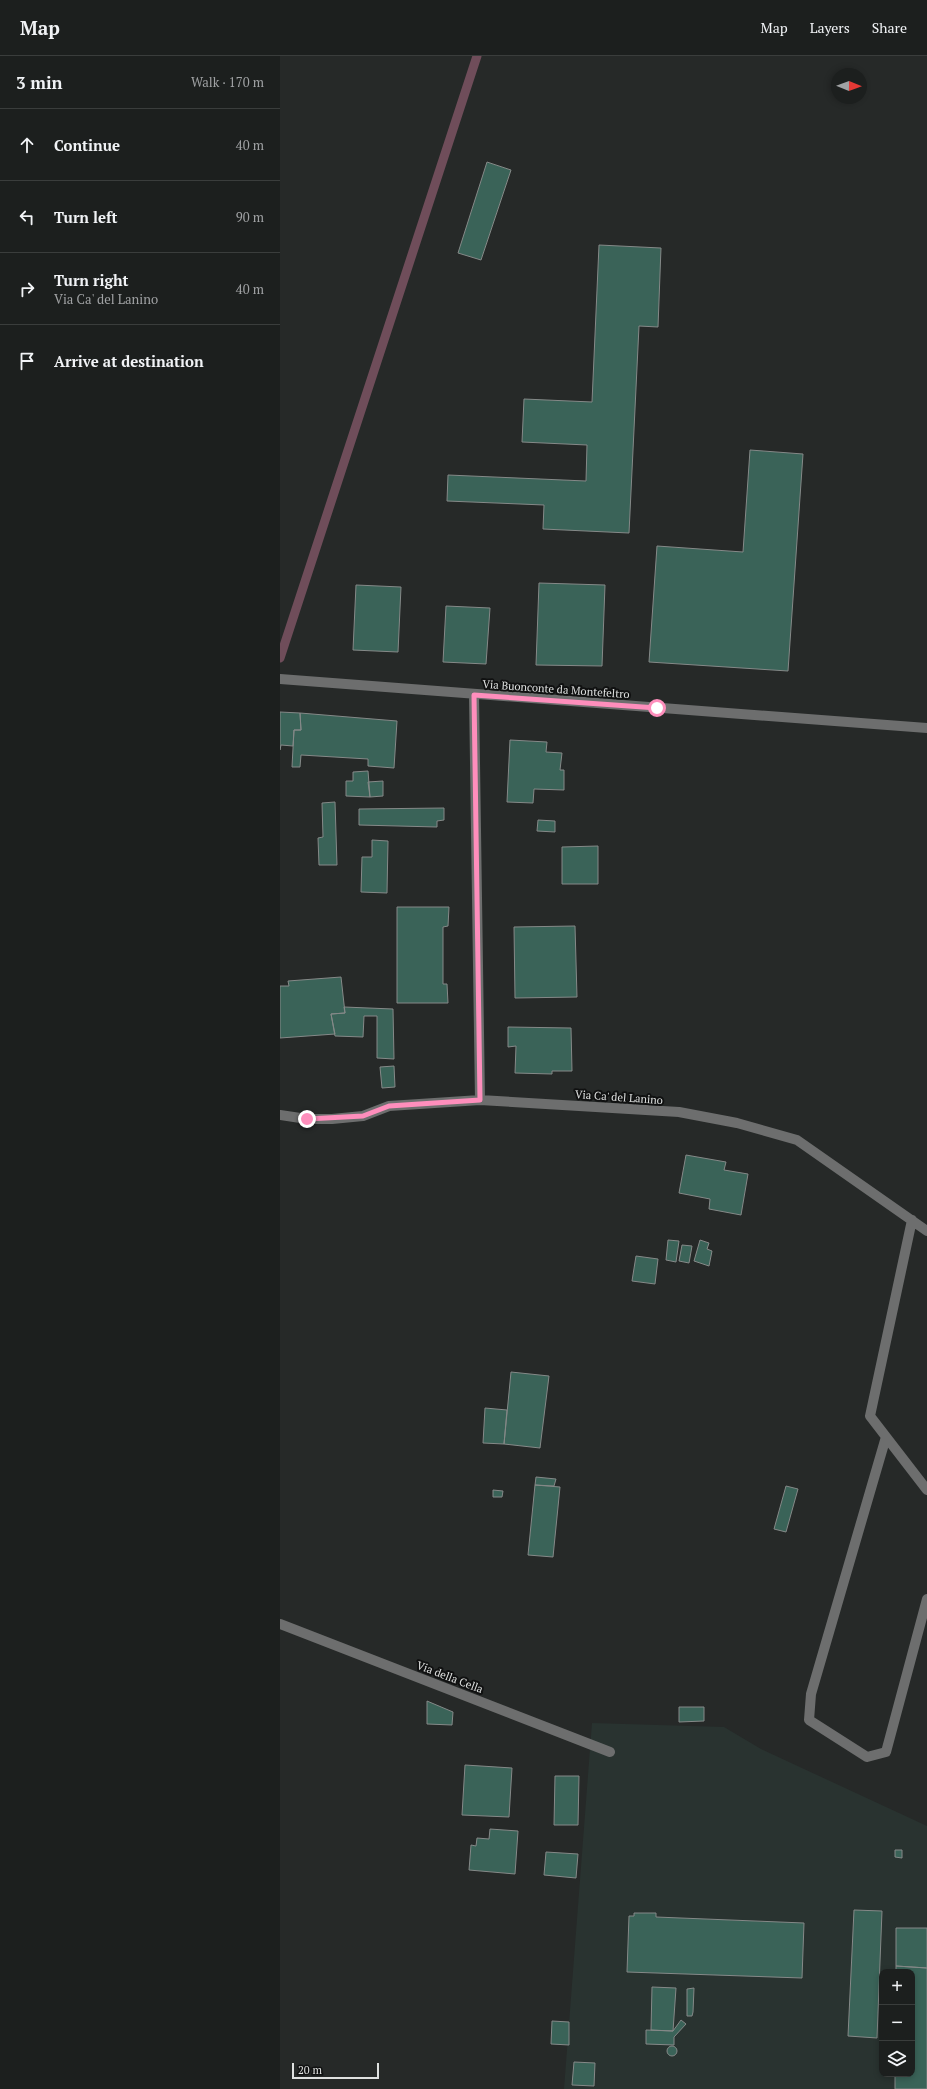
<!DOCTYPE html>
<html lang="en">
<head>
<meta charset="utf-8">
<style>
  :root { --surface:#1c1f1e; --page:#292c2b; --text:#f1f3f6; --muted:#a0a2a4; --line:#3a3d3c }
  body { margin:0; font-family:"PT Serif",serif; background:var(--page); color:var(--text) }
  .controls { position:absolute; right:12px; bottom:12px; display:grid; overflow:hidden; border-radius:8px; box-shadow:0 2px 6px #0003 }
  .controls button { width:36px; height:36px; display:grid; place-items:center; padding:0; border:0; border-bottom:1px solid var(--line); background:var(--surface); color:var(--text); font:20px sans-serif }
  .compass { position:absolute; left:551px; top:12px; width:36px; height:36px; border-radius:50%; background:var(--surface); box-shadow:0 2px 6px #0003; rotate:91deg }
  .scale { position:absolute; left:12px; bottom:10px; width:87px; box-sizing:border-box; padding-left:4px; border:2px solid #dfe1e0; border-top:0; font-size:11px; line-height:14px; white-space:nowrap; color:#dfe1e0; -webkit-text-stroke:3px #101111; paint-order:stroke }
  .stop { position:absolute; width:12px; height:12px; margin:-9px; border:3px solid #fe8ebc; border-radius:50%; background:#fff }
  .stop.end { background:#fe8ebc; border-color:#fff; box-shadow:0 1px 4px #0008 }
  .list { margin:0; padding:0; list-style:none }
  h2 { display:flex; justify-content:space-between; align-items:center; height:52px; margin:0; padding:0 16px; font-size:17px }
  h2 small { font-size:13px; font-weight:400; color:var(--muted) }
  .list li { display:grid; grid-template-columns:26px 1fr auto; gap:12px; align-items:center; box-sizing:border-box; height:72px; padding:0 16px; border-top:1px solid var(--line) }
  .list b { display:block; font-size:15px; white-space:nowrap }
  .list p { margin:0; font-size:13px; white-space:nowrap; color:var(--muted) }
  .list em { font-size:13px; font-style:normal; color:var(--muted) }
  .icon { flex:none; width:22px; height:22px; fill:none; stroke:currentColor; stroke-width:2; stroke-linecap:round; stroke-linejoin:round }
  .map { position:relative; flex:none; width:647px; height:2033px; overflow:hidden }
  header { display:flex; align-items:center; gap:24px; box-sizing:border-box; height:56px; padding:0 20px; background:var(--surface); border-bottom:1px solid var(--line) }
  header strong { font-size:19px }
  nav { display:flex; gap:22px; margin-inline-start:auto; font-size:14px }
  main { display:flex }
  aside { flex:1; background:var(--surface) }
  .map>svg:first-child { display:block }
  .built { fill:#293330; fill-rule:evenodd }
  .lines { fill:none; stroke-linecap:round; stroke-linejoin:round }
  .stream { stroke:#6f4d5a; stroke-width:9 }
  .building { fill:#3a6358; stroke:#858988 }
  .minor { stroke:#6d6e6e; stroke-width:10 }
  .route { stroke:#fe8ebc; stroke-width:5 }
  .labels { text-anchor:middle; stroke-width:4; stroke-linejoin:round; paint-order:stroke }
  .street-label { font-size:11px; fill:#dfe1e0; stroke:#101111 }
</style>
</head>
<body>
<header>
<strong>Map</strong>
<nav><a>Map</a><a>Layers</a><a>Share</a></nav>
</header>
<main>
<aside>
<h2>3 min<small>Walk · 170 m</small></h2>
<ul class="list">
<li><svg class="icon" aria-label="ahead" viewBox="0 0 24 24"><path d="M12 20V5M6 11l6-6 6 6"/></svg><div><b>Continue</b></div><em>40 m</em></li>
<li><svg class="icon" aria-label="left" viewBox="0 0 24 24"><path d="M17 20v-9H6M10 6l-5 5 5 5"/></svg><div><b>Turn left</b></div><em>90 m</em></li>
<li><svg class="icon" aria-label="right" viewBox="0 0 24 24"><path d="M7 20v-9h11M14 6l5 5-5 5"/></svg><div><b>Turn right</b><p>Via Ca' del Lanino</p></div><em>40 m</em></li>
<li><svg class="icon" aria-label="arrive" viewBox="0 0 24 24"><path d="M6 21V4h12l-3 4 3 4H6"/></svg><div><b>Arrive at destination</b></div></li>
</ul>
</aside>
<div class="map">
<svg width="647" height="2033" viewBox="0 0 647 2033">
  <rect width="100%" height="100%" fill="#262928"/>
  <!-- built -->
  <path class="built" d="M312 1667 444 1671 481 1693 647 1770V2033H284ZM602 1916H632V2018H602Z"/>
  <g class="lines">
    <!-- stream -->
    <path class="stream" d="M0 602 197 0"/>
  </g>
  <!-- building -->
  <path class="building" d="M207 106 231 114 201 204 178 197Z
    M319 189 381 192 378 271 359 270 349 477 263 473 264 449 167 445 168 419 306 425 307 389 242 386 244 343 312 346Z
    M470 394 523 398 508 615 369 606 377 490 463 496Z
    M259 527 325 529 322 610 256 609Z
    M76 529 121 531 118 596 73 594Z
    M166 550 210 552 206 608 163 606Z
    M0 656 20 657 21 674H14L13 690 1 689 0 694Z
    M20 657 117 665 114 712 88 710V703L21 699 20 711H12L14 674H21Z
    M230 684 267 686 266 696 282 697 280 714H284V734L254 733 253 747 227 746Z
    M88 715 90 741 66 740V725H73V716Z
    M103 725V740L90 741 88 726Z
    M55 746 57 809H39L38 782 43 781 42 747Z
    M164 752V764L157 765V771L79 769V753Z
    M258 764 275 765V776L257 775Z
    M92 784 108 785 107 837 81 836 82 801H92Z
    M318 790V828H282V791Z
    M117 851H169L168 870 163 871V928H167L168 947H117Z
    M295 870 297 941 235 942 234 871Z
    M61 921 65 957 51 958 55 978 0 982V930H9L8 925Z
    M64 951 113 953 114 1003 97 1002V960H84L83 981 55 980 51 958 65 957Z
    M228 971 291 972 292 1015H272V1018L235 1017 236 990 228 991Z
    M114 1010 115 1031 102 1032 100 1011Z
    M406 1099 446 1106 444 1114 468 1118 461 1159 429 1153 430 1143 399 1137Z
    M388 1184 399 1185 396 1206 386 1204Z
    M420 1184 429 1187 427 1193 432 1195 429 1210 414 1205Z
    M402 1189 412 1190 409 1207 399 1205Z
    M356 1200 378 1203 375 1228 352 1225Z
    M231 1316 269 1320 260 1392 224 1388Z
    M205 1352 227 1354 224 1388 203 1387Z
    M256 1421 276 1423 274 1430 255 1429Z
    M255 1429 280 1431 273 1501 248 1499Z
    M506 1430 518 1433 506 1476 494 1473Z
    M213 1434 223 1435 222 1441H213Z
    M147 1645 173 1656 172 1669 147 1668Z
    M399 1651H424V1665L399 1666Z
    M185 1709 232 1712 229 1761 182 1759Z
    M275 1720H299L298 1769H274Z
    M210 1773 238 1775 235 1818 189 1814 191 1789 196 1790 197 1782 209 1783Z
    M615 1794H622V1802L615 1801Z
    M266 1796 298 1798 296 1822 264 1819Z
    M574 1854 602 1855 597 1982 568 1980Z
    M354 1857H376V1861L524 1867 522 1922 347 1916 349 1860H354Z
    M616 1872H647V1912L616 1910Z
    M616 1910 647 1912V2033H615V2018H632V1916H616Z
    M372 1931 396 1932 393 1975 371 1974Z
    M414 1932 413 1956 412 1960H407V1933Z
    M401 1964 406 1968 394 1981V1989L366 1988V1974L393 1975Z
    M272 1965 289 1966V1989L271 1988Z
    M387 1995a5 5 0 1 1 10 0a5 5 0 1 1-10 0Z
    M294 2006 315 2007 314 2030 292 2029Z"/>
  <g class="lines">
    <!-- minor -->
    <path class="minor" d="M0 623 647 672
      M194 639 200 1044
      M0 1059 27 1063H52L83 1060 109 1050 200 1044 399 1056 457 1067 517 1084 647 1175
      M632 1164 590 1360 647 1434
      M606 1381 531 1638 529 1664 587 1701 606 1696 647 1543
      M0 1568 330 1696"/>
  </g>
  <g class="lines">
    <!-- route -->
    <path class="route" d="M27 1063 83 1060 109 1050 200 1044 194 639 377 652"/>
  </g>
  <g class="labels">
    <!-- street labels -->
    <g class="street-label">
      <text transform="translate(276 633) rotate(4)" y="4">Via Buonconte da Montefeltro</text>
      <text transform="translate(339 1041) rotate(4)" y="4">Via Ca' del Lanino</text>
      <text transform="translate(170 1621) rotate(21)" y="4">Via della Cella</text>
    </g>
  </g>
</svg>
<div class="controls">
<button>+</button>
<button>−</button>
<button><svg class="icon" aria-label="layers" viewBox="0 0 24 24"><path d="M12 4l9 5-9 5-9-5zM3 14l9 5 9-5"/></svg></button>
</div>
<svg class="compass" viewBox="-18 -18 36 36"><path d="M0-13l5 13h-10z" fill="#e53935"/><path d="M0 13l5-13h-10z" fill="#a0a2a4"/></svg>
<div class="scale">20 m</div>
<div class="stop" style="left:377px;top:652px"></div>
<div class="stop end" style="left:27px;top:1063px"></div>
</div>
</main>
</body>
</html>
